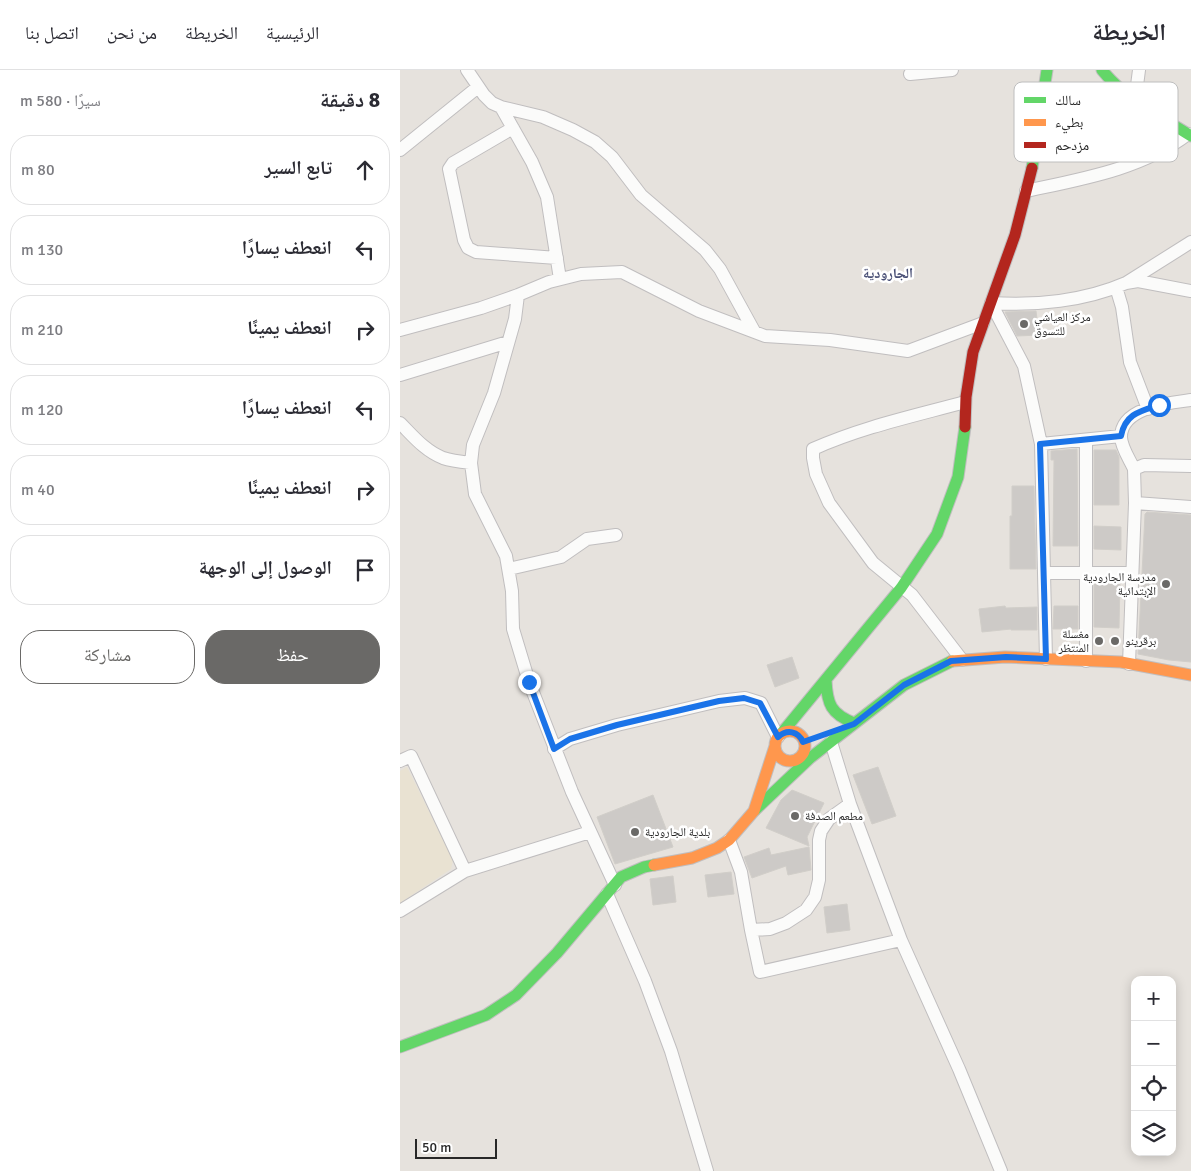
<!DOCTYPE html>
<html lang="ar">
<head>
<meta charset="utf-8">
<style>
  :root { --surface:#fff; --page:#f2f2f3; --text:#2b2b33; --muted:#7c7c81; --line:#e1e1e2; --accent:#6a6967 }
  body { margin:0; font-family:Signika,"Noto Naskh Arabic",sans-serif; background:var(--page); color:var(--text); direction:rtl }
  .controls { position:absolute; right:15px; bottom:15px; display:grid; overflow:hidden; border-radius:10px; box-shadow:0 2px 12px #0003 }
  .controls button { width:45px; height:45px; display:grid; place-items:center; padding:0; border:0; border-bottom:1px solid var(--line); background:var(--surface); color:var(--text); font:25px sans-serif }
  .scale { position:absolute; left:15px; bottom:12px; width:82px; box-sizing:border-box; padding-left:5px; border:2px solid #282828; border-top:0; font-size:14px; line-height:18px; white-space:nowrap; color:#282828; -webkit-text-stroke:4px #fff; paint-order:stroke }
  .stop { position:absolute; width:15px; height:15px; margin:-11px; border:4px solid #1a73e8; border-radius:50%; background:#fff }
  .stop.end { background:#1a73e8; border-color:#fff; box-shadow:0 1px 5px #0008 }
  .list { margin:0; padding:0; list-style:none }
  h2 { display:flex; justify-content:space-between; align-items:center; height:65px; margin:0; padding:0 20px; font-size:21px }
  h2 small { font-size:16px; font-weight:400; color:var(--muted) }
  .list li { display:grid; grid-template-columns:32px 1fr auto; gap:15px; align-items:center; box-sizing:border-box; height:70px; margin:0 10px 10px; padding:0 10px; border:1px solid var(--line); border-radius:20px }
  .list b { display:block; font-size:19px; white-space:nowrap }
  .list em { font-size:16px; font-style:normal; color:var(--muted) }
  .actions { display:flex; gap:10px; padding:15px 20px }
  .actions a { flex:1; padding:11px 0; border:1px solid var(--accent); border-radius:20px; text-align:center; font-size:18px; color:var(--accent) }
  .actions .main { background:var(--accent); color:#fff }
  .icon { flex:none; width:28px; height:28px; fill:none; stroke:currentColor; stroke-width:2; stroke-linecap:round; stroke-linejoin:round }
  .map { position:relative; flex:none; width:791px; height:1101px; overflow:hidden; direction:ltr }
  header { display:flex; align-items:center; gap:30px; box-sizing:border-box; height:70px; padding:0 25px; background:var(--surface); border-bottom:1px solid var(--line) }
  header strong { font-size:24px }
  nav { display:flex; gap:28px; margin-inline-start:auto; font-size:18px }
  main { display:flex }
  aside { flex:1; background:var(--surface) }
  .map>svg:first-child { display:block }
  .education { fill:#e9e2d2 }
  .building { fill:#cdcac7; stroke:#d1cec9 }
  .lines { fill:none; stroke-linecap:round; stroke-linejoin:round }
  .street-casing { stroke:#c0bebf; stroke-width:14 }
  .fast-casing { stroke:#c0bebf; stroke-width:13 }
  .slow-casing { stroke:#c0bebf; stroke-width:13 }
  .jam-casing { stroke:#c0bebf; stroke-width:13 }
  .street { stroke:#fbfbfa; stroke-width:12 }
  .fast { stroke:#63d668; stroke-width:11 }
  .slow { stroke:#ff974d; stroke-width:11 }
  .jam { stroke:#b3261e; stroke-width:11 }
  .route { stroke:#1a73e8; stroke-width:6 }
  .poi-dot { fill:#6a6967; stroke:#fff; stroke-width:2 }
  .labels { text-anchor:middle; stroke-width:5; stroke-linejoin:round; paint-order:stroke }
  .poi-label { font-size:12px; fill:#282828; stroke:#fff; text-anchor:start }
  .neighbourhood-label { font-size:14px; font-weight:bold; fill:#4a5076; stroke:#fff }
  .key { fill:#fff; stroke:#bebebe; stroke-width:1 }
  .key-label { font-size:14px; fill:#282828 }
</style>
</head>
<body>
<header>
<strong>الخريطة</strong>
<nav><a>الرئيسية</a><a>الخريطة</a><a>من نحن</a><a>اتصل بنا</a></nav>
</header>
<main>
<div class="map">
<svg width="791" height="1101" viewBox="0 0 791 1101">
  <rect width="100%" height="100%" fill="#e6e2dd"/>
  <!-- education -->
  <path class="education" d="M7 697 53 790 51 799 0 833V701Z"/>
  <!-- building -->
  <path class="building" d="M636 241 639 265 617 266 605 242Z
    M677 379 678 476H653L654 390H651V381Z
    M694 380H716L719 387V435H694Z
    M612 416H634L636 499H610V446H612Z
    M747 442 791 445V592L769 590 738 584 745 444Z
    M694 456 721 457V480L694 479Z
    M694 511H720L719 558 694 557Z
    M605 536 606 538 637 537V560H611V559L582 562 579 539Z
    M654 536H678V559H653Z
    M392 587 399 608 375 617 367 595Z
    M478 697 496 746 472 754 453 705Z
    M392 720 424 733 407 767 409 776 366 758 381 730Z
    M253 725 273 777 215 794 197 747Z
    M409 777 411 800 388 805 386 796 352 808 344 787 369 778 371 785Z
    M331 802 334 824 308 827 305 805Z
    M273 806 276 832 253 835 250 809Z
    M447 834 450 860 427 863 424 837Z"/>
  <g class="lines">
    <!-- street casing -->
    <g class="street-casing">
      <path id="street" d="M67 0 84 25 92 33 101 37 143 47 173 60 195 72 212 87 241 125 305 180 320 199 354 261
        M510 4 552 0
        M735 31 739 0
        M101 37 132 92 147 127 160 209
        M113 58 53 93 49 99 64 170 68 178 76 182 157 188
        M0 80 78 17
        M626 121C682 109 742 99 788 64
        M791 172 726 213 738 211 791 221
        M716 217 722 237 730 292 748 339
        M591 233 624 296 641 374 646 589
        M591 233C635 236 685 231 726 213
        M0 260 81 238 118 225
        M0 305 108 272
        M0 353C13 366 25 381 43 388 52 391 62 392 71 393
        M641 374 721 366
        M734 399C730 390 721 377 721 367 721 337 769 333 791 330
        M735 433 734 399 744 395 791 396
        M109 499 161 487 187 469 216 465
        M644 503H732
        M562 590 512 525 473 493 429 433 416 404 413 388V379C462 357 514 346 565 332
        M686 591V370
        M729 594 735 433 791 437
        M154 679 170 669 217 655 319 631 345 628 361 633 378 667
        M0 691 11 686 65 801 190 762
        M329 770 341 802 351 860 370 859 386 853 406 840 415 827 419 810V770L421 761 429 749 450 734 431 672
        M215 815 172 722 129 612 113 559 112 521 106 486 75 424 71 393 73 375 94 323 115 249 118 225 149 212 181 204 222 202 299 241 365 266 430 270 508 281 583 253
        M207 824 245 911 271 981 307 1101
        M0 841 65 801
        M351 860 360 902 501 870 450 734
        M501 870 559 999 601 1101"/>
    </g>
    <!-- fast casing -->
    <g class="fast-casing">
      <path id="fast" d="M702 0C725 29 760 46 791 66
        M632 98 647 0
        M426 610C427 634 431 644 454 653
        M381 664 501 518 537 464 558 407 565 357
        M355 740 410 688 504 615 552 591
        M0 977 86 945 116 925 157 883 221 807 244 797 254 795"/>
    </g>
    <!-- slow casing -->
    <g class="slow-casing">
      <path id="slow" d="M552 591 605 587 721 592 791 605
        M375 676a15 15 0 1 1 30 0a15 15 0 1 1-30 0Z
        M254 795 292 788 317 778 329 770 354 741 375 676"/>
    </g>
    <!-- jam casing -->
    <g class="jam-casing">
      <path id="jam" d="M565 357 566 327 573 282 615 165 632 98"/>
    </g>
    <!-- street -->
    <use href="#street" class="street"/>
    <!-- fast -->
    <use href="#fast" class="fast"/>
    <!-- slow -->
    <use href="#slow" class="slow"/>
    <!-- jam -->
    <use href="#jam" class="jam"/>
  </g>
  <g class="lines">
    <!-- route -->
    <path class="route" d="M129 612 154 679 170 669 217 655 319 631 344 628 360 633 378 667C387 659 398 661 403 672L454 654 504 615 551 591 606 587 646 589 640 374 721 366C725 344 740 341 759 335"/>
  </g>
  <!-- markers -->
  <g class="poi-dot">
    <circle cx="624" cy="254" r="5"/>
    <circle cx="766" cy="514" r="5"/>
    <circle cx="699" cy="571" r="5"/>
    <circle cx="715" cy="571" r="5"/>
    <circle cx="395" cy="746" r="5"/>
    <circle cx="235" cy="762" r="5"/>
  </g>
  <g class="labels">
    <!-- poi labels -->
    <g class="poi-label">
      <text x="634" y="251">مركز العياشي<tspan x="634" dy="14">للتسوق</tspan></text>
      <text x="756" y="511" text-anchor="end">مدرسة الجارودية<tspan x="756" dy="14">الإبتدائية</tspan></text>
      <text x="689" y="568" text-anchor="end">مغسلة<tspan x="689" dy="14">المنتظر</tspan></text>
      <text x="725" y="575">برقرينو</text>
      <text x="405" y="750">مطعم الصدفة</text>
      <text x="245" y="766">بلدية الجارودية</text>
    </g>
    <!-- neighbourhood labels -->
    <g class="neighbourhood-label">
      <text x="488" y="208">الجارودية</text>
    </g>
  </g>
  <!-- legend -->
  <rect x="614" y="12" width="164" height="80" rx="8" class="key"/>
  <rect x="624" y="27" width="22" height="6" fill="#63d668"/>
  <rect x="624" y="49" width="22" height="7" fill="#ff974d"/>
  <rect x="624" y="72" width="22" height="6" fill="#b3261e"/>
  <g class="key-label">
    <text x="655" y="35">سالك</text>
    <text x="655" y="57">بطيء</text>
    <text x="655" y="80">مزدحم</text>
  </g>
</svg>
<div class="controls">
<button>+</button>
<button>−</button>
<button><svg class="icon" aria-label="locate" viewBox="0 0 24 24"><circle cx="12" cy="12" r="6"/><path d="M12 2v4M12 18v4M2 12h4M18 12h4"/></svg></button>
<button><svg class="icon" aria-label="layers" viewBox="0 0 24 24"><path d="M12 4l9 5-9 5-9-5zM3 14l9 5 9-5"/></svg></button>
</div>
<div class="scale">50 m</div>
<div class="stop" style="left:759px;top:335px"></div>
<div class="stop end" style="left:129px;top:612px"></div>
</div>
<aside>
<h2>8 دقيقة<small>سيرًا · 580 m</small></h2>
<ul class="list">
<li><svg class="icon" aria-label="ahead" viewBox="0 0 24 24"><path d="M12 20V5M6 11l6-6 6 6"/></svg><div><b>تابع السير</b></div><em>80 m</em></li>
<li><svg class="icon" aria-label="left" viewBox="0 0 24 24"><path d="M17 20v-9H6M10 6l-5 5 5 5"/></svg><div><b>انعطف يسارًا</b></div><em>130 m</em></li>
<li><svg class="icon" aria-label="right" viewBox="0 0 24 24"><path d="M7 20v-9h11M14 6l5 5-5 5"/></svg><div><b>انعطف يمينًا</b></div><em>210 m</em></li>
<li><svg class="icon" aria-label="left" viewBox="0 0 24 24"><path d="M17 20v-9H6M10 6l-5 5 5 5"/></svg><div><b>انعطف يسارًا</b></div><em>120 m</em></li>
<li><svg class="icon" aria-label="right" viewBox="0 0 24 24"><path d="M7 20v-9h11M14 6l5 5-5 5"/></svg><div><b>انعطف يمينًا</b></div><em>40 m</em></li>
<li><svg class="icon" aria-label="arrive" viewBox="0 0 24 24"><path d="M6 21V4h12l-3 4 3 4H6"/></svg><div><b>الوصول إلى الوجهة</b></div></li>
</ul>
<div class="actions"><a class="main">حفظ</a><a>مشاركة</a></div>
</aside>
</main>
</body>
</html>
